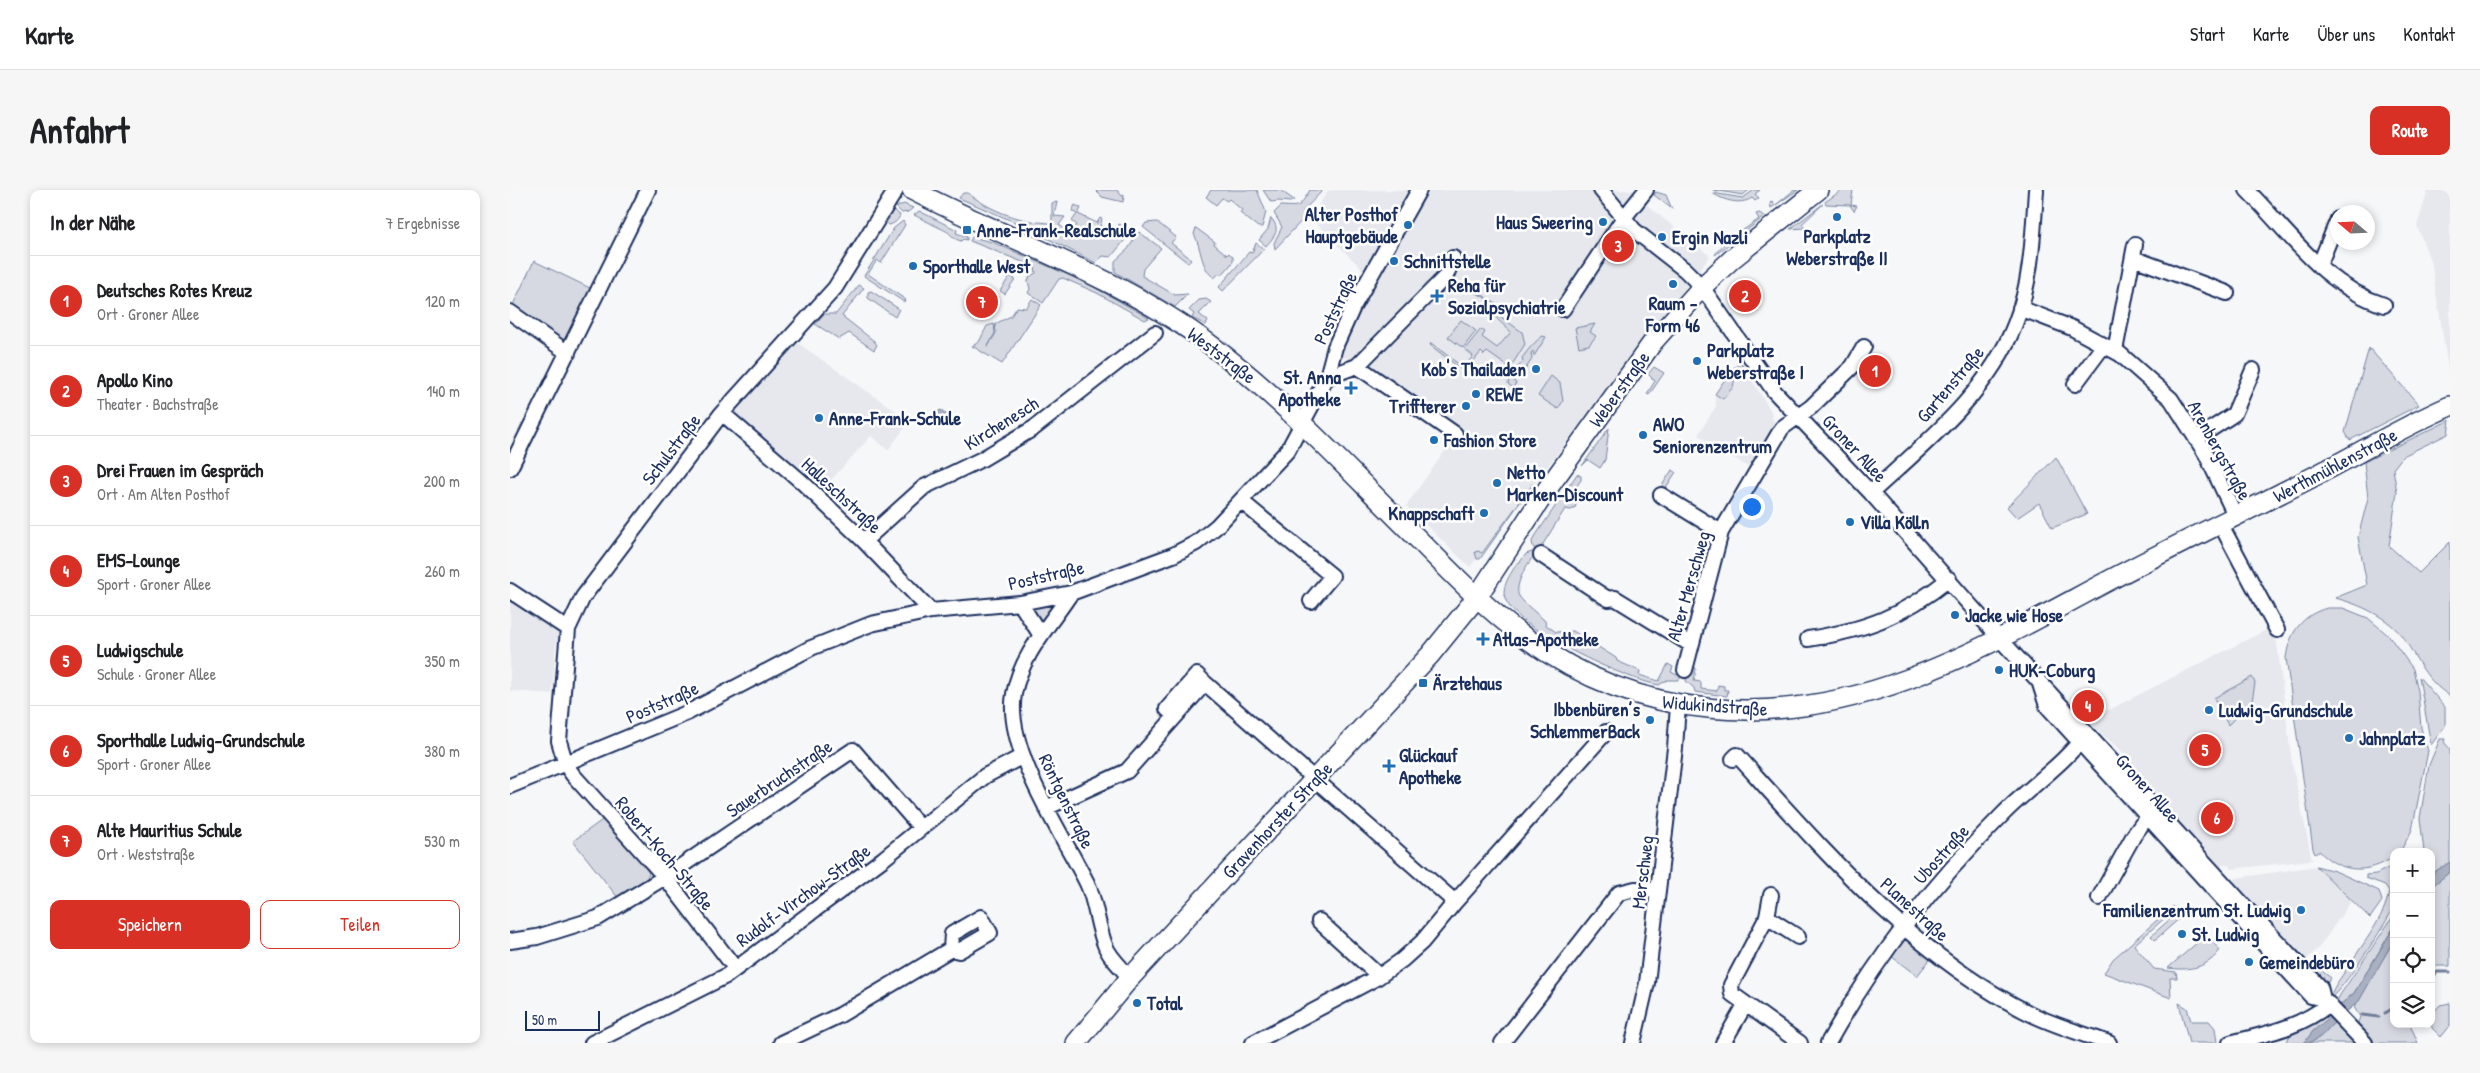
<!DOCTYPE html>
<html lang="de">
<head>
<meta charset="utf-8">
<style>
  :root { --surface:#fff; --page:#f6f6f6; --text:#202124; --muted:#757577; --line:#e0e0e0; --accent:#d93025 }
  body { margin:0; font-family:"Patrick Hand",sans-serif; background:var(--page); color:var(--text) }
  .controls { position:absolute; right:15px; bottom:15px; display:grid; overflow:hidden; border-radius:10px; box-shadow:0 2px 8px #0003 }
  .controls button { width:45px; height:45px; display:grid; place-items:center; padding:0; border:0; border-bottom:1px solid var(--line); background:var(--surface); color:var(--text); font:25px sans-serif }
  .compass { position:absolute; left:1820px; top:15px; width:45px; height:45px; border-radius:50%; background:var(--surface); box-shadow:0 2px 8px #0003; rotate:289deg }
  .scale { position:absolute; left:15px; bottom:12px; width:75px; box-sizing:border-box; padding-left:5px; border:2px solid #1b2f5e; border-top:0; font-size:14px; line-height:18px; white-space:nowrap; color:#1b2f5e; -webkit-text-stroke:4px #fff; paint-order:stroke }
  .you { position:absolute; left:1241px; top:316px; width:18px; height:18px; margin:-12px; border:4px solid #fff; border-radius:50%; background:#1a73e8; box-shadow:0 0 0 8px #1a73e833 }
  .badge { display:grid; place-items:center; width:32px; height:32px; border-radius:50%; background:var(--accent); color:#fff; font-size:16px; font-weight:700 }
  .pin { position:absolute; translate:-50% -50%; border:2px solid #fff; box-shadow:0 1px 5px #0006 }
  .list { margin:0; padding:0; list-style:none }
  h2 { display:flex; justify-content:space-between; align-items:center; height:65px; margin:0; padding:0 20px; font-size:21px }
  h2 small { font-size:16px; font-weight:400; color:var(--muted) }
  .list li { display:grid; grid-template-columns:32px 1fr auto; gap:15px; align-items:center; box-sizing:border-box; height:90px; padding:0 20px; border-top:1px solid var(--line) }
  .list b { display:block; font-size:19px; white-space:nowrap }
  .list p { margin:0; font-size:16px; white-space:nowrap; color:var(--muted) }
  .list em { font-size:16px; font-style:normal; color:var(--muted) }
  .actions { display:flex; gap:10px; padding:15px 20px }
  .actions a { flex:1; padding:11px 0; border:1px solid var(--accent); border-radius:10px; text-align:center; font-size:18px; color:var(--accent) }
  .actions .main { background:var(--accent); color:#fff }
  .icon { flex:none; width:28px; height:28px; fill:none; stroke:currentColor; stroke-width:2; stroke-linecap:round; stroke-linejoin:round }
  .map { position:relative; flex:none; width:1940px; height:853px; overflow:hidden; border-radius:10px }
  header { display:flex; align-items:center; gap:30px; box-sizing:border-box; height:70px; padding:0 25px; background:var(--surface); border-bottom:1px solid var(--line) }
  header strong { font-size:24px }
  nav { display:flex; gap:28px; margin-inline-start:auto; font-size:18px }
  .intro { display:flex; align-items:center; justify-content:space-between; box-sizing:border-box; height:120px; padding:0 30px }
  h1 { margin:0; font-size:35px }
  .button { padding:12px 22px; border-radius:10px; background:var(--accent); color:#fff; font-size:18px; font-weight:700 }
  main { display:flex; gap:30px; padding:0 30px }
  aside { flex:1; background:var(--surface); border-radius:10px; box-shadow:0 2px 8px #0003 }
  .map>svg:first-child { display:block }
  .built { fill:#e6e8ee }
  .green { fill:#d6d9e2; stroke:#7884a0 }
  .water { fill:#a9b0c1; stroke:#707c99 }
  .lines { fill:none; stroke-linecap:round; stroke-linejoin:round }
  .stream { stroke:#707c99; stroke-width:3 }
  .minor-casing { stroke:#1b2f5e; stroke-width:18 }
  .major-casing { stroke:#1b2f5e; stroke-width:22 }
  .minor { stroke:#fff; stroke-width:14 }
  .major { stroke:#fff; stroke-width:19 }
  .poi-dot { fill:#1f6fb2; stroke:#fff; stroke-width:2 }
  .labels { text-anchor:middle; stroke-width:5; stroke-linejoin:round; paint-order:stroke }
  .poi-label { font-size:19px; font-weight:bold; fill:#1b2f5e; stroke:#fff; text-anchor:start }
  .street-label { font-size:19px; fill:#1b2f5e; stroke:#fff }
</style>
</head>
<body>
<header>
<strong>Karte</strong>
<nav><a>Start</a><a>Karte</a><a>Über uns</a><a>Kontakt</a></nav>
</header>
<div class="intro"><h1>Anfahrt</h1><a class="button">Route</a></div>
<main>
<aside>
<h2>In der Nähe<small>7 Ergebnisse</small></h2>
<ul class="list">
<li><span class="badge">1</span><div><b>Deutsches Rotes Kreuz</b><p>Ort · Groner Allee</p></div><em>120 m</em></li>
<li><span class="badge">2</span><div><b>Apollo Kino</b><p>Theater · Bachstraße</p></div><em>140 m</em></li>
<li><span class="badge">3</span><div><b>Drei Frauen im Gespräch</b><p>Ort · Am Alten Posthof</p></div><em>200 m</em></li>
<li><span class="badge">4</span><div><b>EMS-Lounge</b><p>Sport · Groner Allee</p></div><em>260 m</em></li>
<li><span class="badge">5</span><div><b>Ludwigschule</b><p>Schule · Groner Allee</p></div><em>350 m</em></li>
<li><span class="badge">6</span><div><b>Sporthalle Ludwig-Grundschule</b><p>Sport · Groner Allee</p></div><em>380 m</em></li>
<li><span class="badge">7</span><div><b>Alte Mauritius Schule</b><p>Ort · Weststraße</p></div><em>530 m</em></li>
</ul>
<div class="actions"><a class="main">Speichern</a><a>Teilen</a></div>
</aside>
<div class="map">
<svg width="1940" height="853" viewBox="0 0 1940 853">
  <rect width="100%" height="100%" fill="#f6f7f9"/>
  <filter id="ink" filterUnits="userSpaceOnUse"><feTurbulence type="fractalNoise" baseFrequency=".02" numOctaves="2"/><feDisplacementMap in="SourceGraphic" scale="10" xChannelSelector="R" yChannelSelector="G"/><feConvolveMatrix kernelMatrix="1 2 1 2 8 2 1 2 1" color-interpolation-filters="sRGB"/></filter>
  <g filter="url(#ink)">
    <!-- built -->
    <path class="built" d="M819 0H1145L1137 15 1200 66 960 377 896 316 948 242 846 170 817 164 856 83 800 27Z
      M1918 0H1940V192L1922 76 1907 36Z
      M285 151 400 231 378 260 361 246 310 302 220 224Z
      M1231 173 1261 221 1264 234 1238 277 1188 245 1206 216 1205 204 1222 179Z
      M0 408 49 444 50 448 46 453 42 504 0 501Z
      M1760 438 1767 453 1782 573 1802 670 1721 679 1720 675H1712V680L1621 580 1614 563 1577 531Z
      M1807 676 1842 710 1808 759 1794 771 1722 692 1726 688Z"/>
    <!-- green -->
    <path class="green" d="M585 0H607L612 6 614 5 613 12 592 7Z
      M701 0H747L756 22 752 37H748L730 23 732 20 719 9 717 11 712 8 706 15 696 7Z
      M753 0H770L784 10 780 12 769 11 761 12Z
      M800 0H813L793 21 797 25 765 59 764 53 772 37 764 23 771 16C792 17 788 18 800 0Z
      M1203 0H1239L1233 5Z
      M1244 0H1250L1245 4 1249 8 1245 11 1242 8C1230 16 1213 10 1202 3L1233 8Z
      M1284 0H1288L1261 18 1260 13 1262 11 1266 15Z
      M1332 0H1343L1341 15 1347 16 1344 21 1340 15 1316 14 1315 12Z
      M1146 2 1156 5 1162 19 1144 5Z
      M453 3H458C482 22 511 32 542 33V13L547 12 544 26 555 27 549 35 561 43 567 35 562 31 567 24 562 21 565 15 571 18 568 24 587 33 590 28 592 29 590 37 607 42 609 34 623 40 601 67 593 66 586 73 507 33 449 8Z
      M394 14 403 18 398 22 392 23 386 17Z
      M1313 14 1292 34 1295 38 1280 39Z
      M382 19 390 25C389 30 383 35 378 35L374 29Z
      M409 21 447 40 446 43 457 47V50L453 49 451 51C444 49 443 47 438 42 436 41 408 27 404 25Z
      M1249 23 1255 26 1205 65C1211 53 1237 38 1249 29L1246 24Z
      M761 28C771 39 765 46 756 56L749 50 758 39Z
      M393 31 395 35 371 73 367 70 358 84 396 110 394 112 354 86 384 38Z
      M647 32 666 47 661 53 681 69 678 73 633 37 636 33Z
      M686 38 705 52 704 54 717 65 719 63 723 67V72L712 85 710 83 704 88C690 77 692 59 684 44Z
      M629 42 651 58 633 79 632 86 665 105 678 104 665 117 605 82V71L618 59Z
      M462 47 482 52 575 92 639 128 635 130 587 103 553 88 549 89 533 113 518 103 520 99 518 91 520 86 526 83 525 77 460 51Z
      M746 53 754 59 713 101 709 97 739 62 742 63Z
      M24 71 82 99 57 150 51 152 1 119Z
      M500 86 505 89 495 104 490 101Z
      M963 94 967 97 965 100 992 118 990 121 985 118 984 113H980L974 107 962 101Z
      M349 95 354 98 332 126 364 151 367 155 364 160 339 143 329 149 305 134 314 124H326Z
      M361 101 389 119 385 127 358 108V102Z
      M522 109 531 115 492 174 462 156 469 152 477 136 484 134 485 143 477 158 486 143 485 134 501 126 507 117 516 118Z
      M696 109 701 112 689 124 698 131 696 135 682 128 684 124 679 120 689 110Z
      M966 109 1012 142 1015 154 1000 178 977 162 974 165 971 162 955 182 920 155 921 153 954 178 963 166 955 159 971 139 975 142 972 147 987 158 1001 142Z
      M951 130 966 141 953 158 938 147Z
      M1085 134 1080 142 1086 146 1079 155 1069 157 1065 138Z
      M1033 146 1036 147 1024 166 1023 161 1021 163 1022 169 1011 186 1009 182 1003 190 1006 193 1003 198 998 194 999 188 1013 171 1012 168C1017 161 1026 150 1033 146Z
      M1859 158 1909 215 1840 250 1835 242Z
      M1231 173 1237 183 1230 191 1225 187 1223 197 1213 209 1205 204 1222 179Z
      M1144 177 1154 183 1139 205 1137 204 1145 191 1138 184Z
      M1041 186 1050 193 1053 211 1048 219 1028 206Z
      M1940 230 1938 244 1893 266 1883 279 1887 302 1879 356 1909 383 1940 352V506C1915 490 1910 472 1894 449 1879 427 1849 414 1825 408L1857 395 1848 347 1858 308 1854 272Z
      M1099 238 1095 270 1090 278 1078 270 1072 276Z
      M1546 267 1577 324 1542 338 1529 313 1507 328 1497 317Z
      M1162 280 1166 282 1153 302 1149 300Z
      M1067 284 1071 286V290L1059 307 1067 311 1065 318 1061 320 1055 319 1028 362 1023 357 1022 351Z
      M1023 294 970 369H967L965 362 968 361 972 363Z
      M1022 362 1026 364C1019 370 1003 396 1009 406 1015 415 1027 423 1035 431L1036 435 1046 442 1063 441 1106 468 1107 471 1130 481 1129 485 1149 491 1158 474 1163 477 1161 482 1167 485 1171 478 1172 487 1168 490H1157L1149 495C1117 490 1005 440 995 408 991 396 1001 384 1007 373L1010 372 1016 364Z
      M544 410 545 418 530 433 522 417Z
      M1817 418H1833L1858 428 1879 446 1903 479 1908 501 1911 538 1918 561 1902 640 1890 662H1884V667C1858 684 1832 684 1809 661L1805 664 1803 659 1776 468C1779 443 1792 425 1817 418Z
      M1182 477 1186 478 1184 491 1191 492V499L1207 501 1208 495 1214 496V500H1218L1217 506 1185 502 1184 498 1176 491V485Z
      M1742 487 1745 493 1742 511 1718 535 1704 508Z
      M1909 487 1935 517V536L1921 555Z
      M1930 549H1935L1934 552 1940 559V776H1926L1921 780V662H1914L1910 628 1919 575Z
      M95 628 104 635 139 683 136 690 109 709 63 651Z
      M1884 675C1884 687 1887 707 1883 718 1878 731 1830 804 1821 807 1822 799 1829 790 1834 783 1848 760 1876 727 1879 701L1875 695 1856 688V685L1866 684Z
      M1806 676 1825 681 1869 701 1872 711 1860 728Z
      M1663 716 1665 719 1624 755 1644 779 1666 782 1667 788H1660L1661 808 1594 783 1603 769Z
      M1668 722 1671 727 1645 750 1641 746Z
      M1884 725V737L1844 803 1829 816 1826 813 1830 805Z
      M1696 745 1710 760C1698 778 1678 781 1658 778Z
      M1397 747 1422 767 1407 786 1381 766 1393 749Z
      M1884 750V834H1900L1908 853H1861L1846 838 1850 827 1844 817Z
      M1805 776 1821 788 1815 796 1798 779Z
      M1669 813 1677 818 1681 831H1699L1705 838 1707 853H1679Z
      M1940 813V836L1931 847 1922 838 1921 825 1930 815Z
      M1819 823 1846 853H1775L1783 841 1800 836Z"/>
    <!-- water -->
    <path class="water" d="M431 220 440 226V230L436 231 429 226 427 222Z
      M1940 672V682L1921 697V684Z
      M1884 737V750L1849 811 1835 823 1829 816 1844 803Z
      M1821 826 1826 831C1815 841 1809 853 1794 853L1803 841Z"/>
    <g class="lines">
      <!-- stream -->
      <path class="stream" d="M1921 789 1927 782H1940
        M1875 823 1884 818
        M1852 825 1869 827"/>
      <!-- minor casing -->
      <g class="minor-casing">
        <path id="minor" d="M1091 0 1124 40 1175 80 1192 97 1264 201 1361 303 1491 450 1749 732 1810 797 1813 809 1855 853
          M1737 0C1779 42 1814 96 1874 115
          M1623 68 1717 103
          M1809 76 1828 29
          M1510 118 1562 138 1610 164 1661 209 1696 264 1726 327
          M1053 119 1113 29 1136 0
          M0 122 58 163
          M1605 161 1625 55
          M847 176 945 244
          M817 187 847 176 936 86 943 68
          M1565 194 1594 155
          M212 223 293 293 354 351 421 421
          M1686 249 1724 224 1743 180
          M0 278 138 0
          M1361 303C1414 254 1478 204 1505 134 1522 91 1523 45 1526 0
          M1151 305 1211 342
          M731 311 822 386 801 411
          M1711 335 1767 440
          M354 351 414 297 472 269 524 238 645 143
          M1031 365 1098 409 1105 408 1180 454
          M0 401 58 439
          M561 403C540 435 511 465 504 504 494 559 553 645 577 693 586 712 587 735 595 755 599 767 612 778 620 788
          M510 413 530 444
          M1298 449C1356 440 1393 426 1439 389
          M1175 480 1211 342 1272 238 1301 217 1343 176 1354 157
          M1530 494 1537 516 1801 806 1813 809
          M665 526 657 519 687 485 695 493
          M1223 569 1227 565C1314 661 1403 766 1521 824 1546 836 1573 844 1599 853
          M0 596 177 523 301 458 361 434 421 421 510 413 561 403 663 365 686 353 707 336 778 260 817 187 825 157 843 117 909 0
          M536 618 617 581 695 493 945 712
          M1261 705 1257 727 1221 795 1222 804 1290 853
          M1589 708 1624 645 1643 619
          M1257 727 1288 747
          M809 731 869 786
          M0 751 27 747 88 728 155 687 343 560 411 638
          M225 778 155 687 63 585 56 575 49 551 58 439 73 407 212 223 325 98 386 0
          M82 853 216 786 373 669 475 586 513 566
          M271 853 330 825 441 759 449 761 480 743 471 727 442 744 441 759
          M743 853 868 787 892 770 912 752 945 712 1096 542
          M992 853 1109 703 1125 699 1148 700
          M1123 853 1137 793 1165 558 1168 515
          M1213 853 1235 815
          M1318 853C1367 766 1423 694 1493 624 1517 599 1555 573 1575 545
          M1720 853C1755 844 1790 838 1819 814"/>
      </g>
      <!-- major casing -->
      <g class="major-casing">
        <path id="major" d="M402 0C502 52 611 87 702 156 776 212 838 280 904 345 940 381 975 418 1016 448 1131 532 1267 538 1398 489 1468 463 1532 426 1598 391 1664 356 1731 324 1797 290 1845 266 1891 237 1940 216
          M566 853 620 788 920 465 967 407 1038 298 1143 152 1192 97 1222 69 1308 0"/>
      </g>
      <!-- minor -->
      <use href="#minor" class="minor"/>
      <!-- major -->
      <use href="#major" class="major"/>
    </g>
  </g>
  <!-- markers -->
  <g class="poi-dot">
    <circle cx="1327" cy="27" r="5"/>
    <circle cx="1093" cy="32" r="5"/>
    <circle cx="898" cy="35" r="5"/>
    <rect x="452" y="35" width="10" height="10" rx="2.5"/>
    <circle cx="1152" cy="47" r="5"/>
    <circle cx="884" cy="71" r="5"/>
    <circle cx="403" cy="76" r="5"/>
    <circle cx="1163" cy="94" r="5"/>
    <path d="M924.5 98.5h5v5h5v5h-5v5h-5v-5h-5v-5h5z"/>
    <circle cx="1187" cy="171" r="5"/>
    <circle cx="1026" cy="179" r="5"/>
    <path d="M838.5 190.5h5v5h5v5h-5v5h-5v-5h-5v-5h5z"/>
    <circle cx="966" cy="204" r="5"/>
    <circle cx="956" cy="216" r="5"/>
    <circle cx="309" cy="228" r="5"/>
    <circle cx="1133" cy="245" r="5"/>
    <circle cx="924" cy="250" r="5"/>
    <circle cx="987" cy="293" r="5"/>
    <circle cx="974" cy="323" r="5"/>
    <circle cx="1340" cy="332" r="5"/>
    <circle cx="1445" cy="425" r="5"/>
    <path d="M970.5 441.5h5v5h5v5h-5v5h-5v-5h-5v-5h5z"/>
    <circle cx="1489" cy="480" r="5"/>
    <rect x="908" y="488" width="10" height="10" rx="2.5"/>
    <circle cx="1699" cy="520" r="5"/>
    <circle cx="1140" cy="530" r="5"/>
    <circle cx="1839" cy="548" r="5"/>
    <path d="M876.5 568.5h5v5h5v5h-5v5h-5v-5h-5v-5h5z"/>
    <circle cx="1791" cy="720" r="5"/>
    <circle cx="1672" cy="744" r="5"/>
    <circle cx="1739" cy="772" r="5"/>
    <circle cx="627" cy="813" r="5"/>
  </g>
  <g class="labels">
    <!-- poi labels -->
    <g class="poi-label">
      <text x="888" y="31" text-anchor="end">Alter Posthof<tspan x="888" dy="22">Hauptgebäude</tspan></text>
      <text x="1083" y="39" text-anchor="end">Haus Sweering</text>
      <text x="467" y="47">Anne-Frank-Realschule</text>
      <text x="1327" y="53" text-anchor="middle">Parkplatz<tspan x="1327" dy="22">Weberstraße II</tspan></text>
      <text x="1162" y="54">Ergin Nazli</text>
      <text x="894" y="78">Schnittstelle</text>
      <text x="413" y="83">Sporthalle West</text>
      <text x="938" y="102">Reha für<tspan x="938" dy="22">Sozialpsychiatrie</tspan></text>
      <text x="1163" y="120" text-anchor="middle">Raum -<tspan x="1163" dy="22">Form 46</tspan></text>
      <text x="1197" y="167">Parkplatz<tspan x="1197" dy="22">Weberstraße I</tspan></text>
      <text x="1016" y="186" text-anchor="end">Kob's Thailaden</text>
      <text x="831" y="194" text-anchor="end">St. Anna<tspan x="831" dy="22">Apotheke</tspan></text>
      <text x="976" y="211">REWE</text>
      <text x="946" y="223" text-anchor="end">Triffterer</text>
      <text x="319" y="235">Anne-Frank-Schule</text>
      <text x="1143" y="241">AWO<tspan x="1143" dy="22">Seniorenzentrum</tspan></text>
      <text x="934" y="257">Fashion Store</text>
      <text x="997" y="289">Netto<tspan x="997" dy="22">Marken-Discount</tspan></text>
      <text x="964" y="330" text-anchor="end">Knappschaft</text>
      <text x="1350" y="339">Villa Kölln</text>
      <text x="1455" y="432">Jacke wie Hose</text>
      <text x="983" y="456">Atlas-Apotheke</text>
      <text x="1499" y="487">HUK-Coburg</text>
      <text x="923" y="500">Ärztehaus</text>
      <text x="1130" y="526" text-anchor="end">Ibbenbüren’s<tspan x="1130" dy="22">SchlemmerBack</tspan></text>
      <text x="1709" y="527">Ludwig-Grundschule</text>
      <text x="1849" y="555">Jahnplatz</text>
      <text x="889" y="572">Glückauf<tspan x="889" dy="22">Apotheke</tspan></text>
      <text x="1781" y="727" text-anchor="end">Familienzentrum St. Ludwig</text>
      <text x="1682" y="751">St. Ludwig</text>
      <text x="1749" y="779">Gemeindebüro</text>
      <text x="637" y="820">Total</text>
    </g>
    <!-- street labels -->
    <g class="street-label">
      <text transform="translate(825 118) rotate(-65)" y="7">Poststraße</text>
      <text transform="translate(712 165) rotate(37)" y="7">Weststraße</text>
      <text transform="translate(1440 194) rotate(-50)" y="7">Gartenstraße</text>
      <text transform="translate(1109 199) rotate(-54)" y="7">Weberstraße</text>
      <text transform="translate(491 233) rotate(-32)" y="7">Kirchenesch</text>
      <text transform="translate(1345 258) rotate(47)" y="7">Groner Allee</text>
      <text transform="translate(161 259) rotate(-53)" y="7">Schulstraße</text>
      <text transform="translate(1710 260) rotate(61)" y="7">Arenbergstraße</text>
      <text transform="translate(1825 275) rotate(-28)" y="7">Werthmühlenstraße</text>
      <text transform="translate(332 305) rotate(43)" y="7">Halleschstraße</text>
      <text transform="translate(536 385) rotate(-13)" y="7">Poststraße</text>
      <text transform="translate(1178 396) rotate(-74)" y="7">Alter Merschweg</text>
      <text transform="translate(152 512) rotate(-24)" y="7">Poststraße</text>
      <text transform="translate(1205 515) rotate(4)" y="7">Widukindstraße</text>
      <text transform="translate(269 588) rotate(-34)" y="7">Sauerbruchstraße</text>
      <text transform="translate(1638 598) rotate(48)" y="7">Groner Allee</text>
      <text transform="translate(557 611) rotate(64)" y="7">Röntgenstraße</text>
      <text transform="translate(767 630) rotate(-47)" y="7">Gravenhorster Straße</text>
      <text transform="translate(155 663) rotate(50)" y="7">Robert-Koch-Straße</text>
      <text transform="translate(1431 664) rotate(-48)" y="7">Ubostraße</text>
      <text transform="translate(1132 682) rotate(-83)" y="7">Merschweg</text>
      <text transform="translate(293 705) rotate(-36)" y="7">Rudolf-Virchow-Straße</text>
      <text transform="translate(1405 719) rotate(42)" y="7">Planestraße</text>
    </g>
  </g>
</svg>
<div class="controls">
<button>+</button>
<button>−</button>
<button><svg class="icon" aria-label="locate" viewBox="0 0 24 24"><circle cx="12" cy="12" r="6"/><path d="M12 2v4M12 18v4M2 12h4M18 12h4"/></svg></button>
<button><svg class="icon" aria-label="layers" viewBox="0 0 24 24"><path d="M12 4l9 5-9 5-9-5zM3 14l9 5 9-5"/></svg></button>
</div>
<svg class="compass" viewBox="-18 -18 36 36"><path d="M0-13l5 13h-10z" fill="#e53935"/><path d="M0 13l5-13h-10z" fill="#757577"/></svg>
<div class="scale">50 m</div>
<div class="you"></div>
<div class="pin badge" style="left:1365px;top:181px">1</div>
<div class="pin badge" style="left:1235px;top:106px">2</div>
<div class="pin badge" style="left:1108px;top:56px">3</div>
<div class="pin badge" style="left:1578px;top:516px">4</div>
<div class="pin badge" style="left:1695px;top:560px">5</div>
<div class="pin badge" style="left:1707px;top:628px">6</div>
<div class="pin badge" style="left:472px;top:112px">7</div>
</div>
</main>
</body>
</html>
